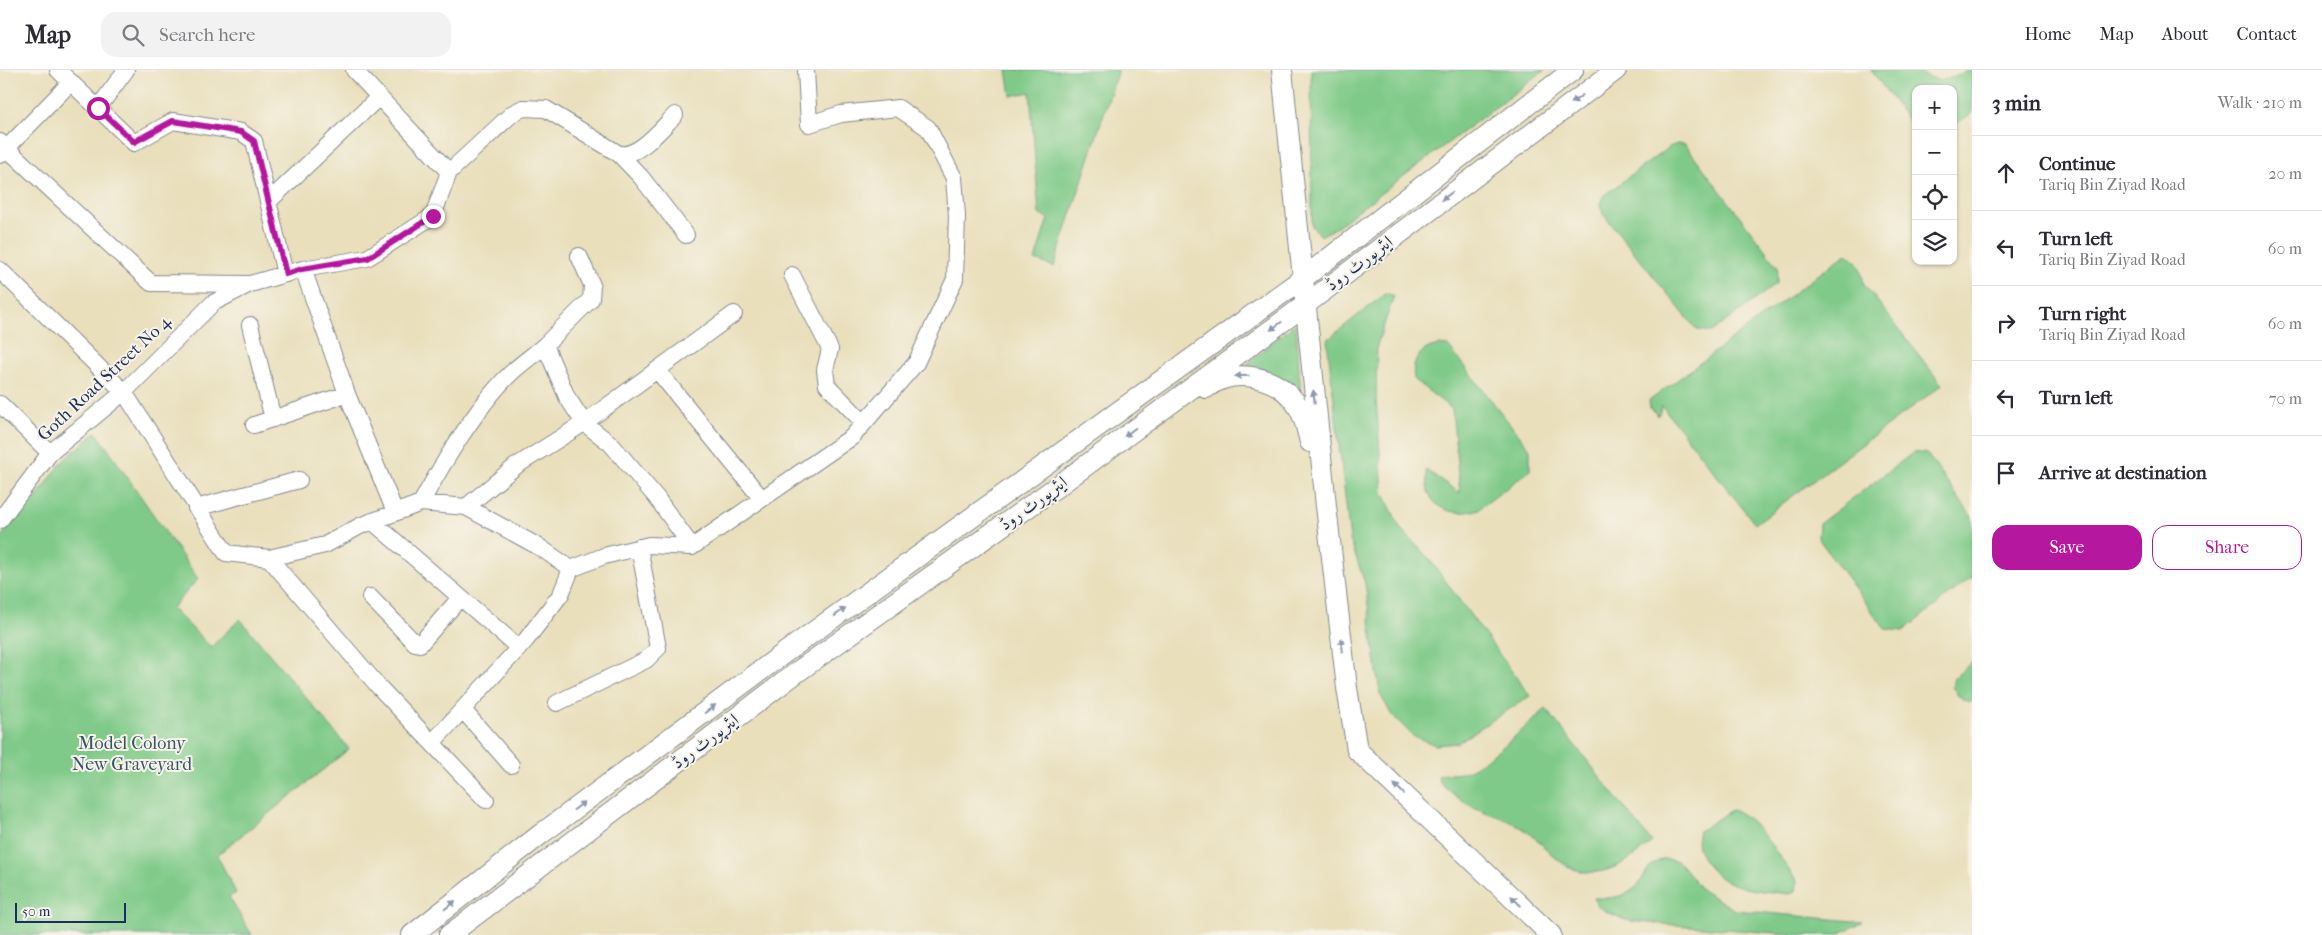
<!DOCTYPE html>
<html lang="en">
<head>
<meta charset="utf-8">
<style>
  :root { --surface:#fff; --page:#f2f2f3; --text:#2b2b33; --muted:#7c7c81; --line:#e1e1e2; --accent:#b5179e }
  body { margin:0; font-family:"IM FELL French Canon",Amiri,serif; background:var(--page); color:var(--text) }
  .controls { position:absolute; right:15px; top:15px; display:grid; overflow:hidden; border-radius:10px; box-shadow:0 1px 4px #0004 }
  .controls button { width:45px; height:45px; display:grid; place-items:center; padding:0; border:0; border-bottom:1px solid var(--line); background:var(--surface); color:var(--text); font:25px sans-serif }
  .scale { position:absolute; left:15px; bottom:12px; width:111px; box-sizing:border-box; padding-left:5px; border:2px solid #1b2f5e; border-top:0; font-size:14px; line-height:18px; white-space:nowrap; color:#1b2f5e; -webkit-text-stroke:4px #f7f3e8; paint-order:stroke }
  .stop { position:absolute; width:15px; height:15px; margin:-11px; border:4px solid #b5179e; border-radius:50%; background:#fff }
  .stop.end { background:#b5179e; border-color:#fff; box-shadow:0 1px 5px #0008 }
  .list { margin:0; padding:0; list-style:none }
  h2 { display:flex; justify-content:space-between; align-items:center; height:65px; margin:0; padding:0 20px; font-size:21px }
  h2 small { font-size:16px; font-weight:400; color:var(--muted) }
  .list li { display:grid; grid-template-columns:32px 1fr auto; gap:15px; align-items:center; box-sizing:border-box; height:75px; padding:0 20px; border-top:1px solid var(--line) }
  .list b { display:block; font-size:19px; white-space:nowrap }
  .list p { margin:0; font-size:16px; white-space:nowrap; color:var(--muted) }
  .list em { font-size:16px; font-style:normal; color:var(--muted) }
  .actions { display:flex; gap:10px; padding:15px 20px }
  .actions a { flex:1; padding:11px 0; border:1px solid var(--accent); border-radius:15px; text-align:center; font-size:18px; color:var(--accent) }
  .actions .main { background:var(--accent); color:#fff }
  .icon { flex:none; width:28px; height:28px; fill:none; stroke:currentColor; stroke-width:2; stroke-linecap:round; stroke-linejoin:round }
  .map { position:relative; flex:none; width:1972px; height:865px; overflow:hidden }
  header { display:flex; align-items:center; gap:30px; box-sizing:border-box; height:70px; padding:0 25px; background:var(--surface); border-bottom:1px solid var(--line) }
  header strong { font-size:24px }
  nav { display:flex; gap:28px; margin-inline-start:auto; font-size:18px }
  .search { width:350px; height:45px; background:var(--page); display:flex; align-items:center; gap:12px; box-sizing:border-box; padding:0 18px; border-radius:15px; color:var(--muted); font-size:19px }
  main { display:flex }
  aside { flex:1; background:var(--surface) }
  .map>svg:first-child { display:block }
  .green { fill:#7fca88; stroke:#4d7c73 }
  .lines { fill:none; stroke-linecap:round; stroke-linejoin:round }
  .minor-casing { stroke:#82878c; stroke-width:18 }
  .major-casing { stroke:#82878c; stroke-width:22 }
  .minor { stroke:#fff; stroke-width:16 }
  .major { stroke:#fff; stroke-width:20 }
  .oneway { fill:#8d97ae }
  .route { stroke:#b5179e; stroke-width:6 }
  .labels { text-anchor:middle; stroke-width:4; stroke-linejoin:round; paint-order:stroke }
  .street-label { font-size:18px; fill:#1b2f5e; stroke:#f7f3e8 }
  .park-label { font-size:18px; fill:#345668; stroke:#f7f3e8 }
</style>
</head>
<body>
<header>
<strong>Map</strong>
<div class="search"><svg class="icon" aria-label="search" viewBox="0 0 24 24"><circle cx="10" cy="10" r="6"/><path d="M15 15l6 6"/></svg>Search here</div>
<nav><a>Home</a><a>Map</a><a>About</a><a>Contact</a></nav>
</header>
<main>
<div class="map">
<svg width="1972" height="865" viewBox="0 0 1972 865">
  <rect width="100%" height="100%" fill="#f7f3e8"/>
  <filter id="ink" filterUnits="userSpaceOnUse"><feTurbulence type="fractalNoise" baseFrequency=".02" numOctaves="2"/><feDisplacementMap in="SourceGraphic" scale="10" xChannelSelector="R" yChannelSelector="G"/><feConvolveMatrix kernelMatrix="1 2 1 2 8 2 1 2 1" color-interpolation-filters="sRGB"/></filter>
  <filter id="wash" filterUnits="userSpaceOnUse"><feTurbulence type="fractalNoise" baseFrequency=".0096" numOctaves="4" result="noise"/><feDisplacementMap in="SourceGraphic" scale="20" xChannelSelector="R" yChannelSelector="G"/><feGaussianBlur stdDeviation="1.12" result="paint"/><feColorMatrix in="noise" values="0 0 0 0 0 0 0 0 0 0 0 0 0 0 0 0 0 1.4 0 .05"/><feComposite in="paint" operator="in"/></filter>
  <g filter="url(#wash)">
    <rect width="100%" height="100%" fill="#e9dfbb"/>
    <!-- green -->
    <path class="green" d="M1007 0H1118L1054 197 1035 190 1048 148 1039 144 1030 22 1011 26Z
      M1311 0H1545L1336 157 1321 166 1312 156Z
      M1871 0H1913L1940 11 1972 0V43L1953 56V19H1916V61Z
      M1677 74H1685L1778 197 1777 213 1712 262 1697 260 1603 144 1600 134 1603 126 1669 77Z
      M1846 184C1860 190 1861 201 1864 214L1942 315 1755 454 1662 336 1658 346 1650 338 1649 331Z
      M1386 223 1394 226 1377 275 1376 329 1383 422 1400 458 1430 490 1530 626 1457 673 1435 675 1413 666 1391 644 1380 624 1365 513 1350 470 1327 270Z
      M1296 253 1301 327 1240 300Z
      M1439 275 1448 276 1530 379V400L1479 439C1460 446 1436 443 1428 421 1426 415 1427 407 1426 400L1460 423 1452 339 1414 310C1411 291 1420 278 1439 275Z
      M96 362 198 509 172 538 211 577 240 549 349 679 217 785 236 823 229 827 252 865H0V468L39 424 62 392Z
      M1914 382 1927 384 1972 447V507L1903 561 1885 559 1818 468 1819 454Z
      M1972 592V632C1962 632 1958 624 1952 617L1954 608Z
      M1546 639 1652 772C1623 796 1592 817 1557 789 1544 778 1534 765 1519 756 1505 748 1488 744 1473 737 1460 731 1449 720 1439 712L1438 706C1446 702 1453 705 1461 703 1483 698 1527 655 1546 639Z
      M1731 740C1754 743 1782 792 1797 811L1796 822 1789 824C1759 820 1725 821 1706 793 1698 781 1695 775 1699 761Z
      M1666 789 1678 791 1702 820 1735 840 1863 852 1836 865H1801L1637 852 1625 850 1605 841 1597 835 1593 828C1606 828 1619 829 1631 821 1648 810 1642 793 1666 789Z"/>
  </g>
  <g filter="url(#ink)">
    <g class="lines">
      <!-- minor casing -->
      <g class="minor-casing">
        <path id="minor" d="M58 0 134 73 173 51 241 62 254 71 285 204
          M354 0 449 102
          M98 38 126 0
          M0 72 151 213 250 214 303 199 367 188 433 146 449 102 513 43 523 38 546 39 619 84C638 88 662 58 675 45
          M619 84 641 107 686 165
          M0 85 71 12
          M268 132 379 27
          M303 199 347 324 395 442
          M0 200 124 322 226 483 269 488 379 617 486 730
          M792 205 830 279 825 300 827 315 864 353
          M250 255 273 349
          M545 275 591 229 592 215 579 186
          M657 300 762 429
          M0 334 50 383
          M254 355 347 324
          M421 433C442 394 478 335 509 305 520 294 534 285 545 275L567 327 584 353 734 244
          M466 437 516 396 584 353 611 374 656 427 692 477 649 475 604 486 571 499
          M196 438 299 410
          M0 450 50 383 124 322 213 233 248 215
          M372 451 519 578
          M692 477 852 367 916 293 955 209 957 146 954 108 928 58 898 38 841 44 809 54 806 0
          M269 488 325 475 360 456 421 433 466 437 541 478 571 499 561 524 526 570 433 672
          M370 527 415 573 420 574 460 528
          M557 633 646 590 658 578 639 477
          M463 640 511 695"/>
      </g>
      <!-- major casing -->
      <g class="major-casing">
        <path id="major" d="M1282 0 1326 436 1347 618 1357 680 1551 865
          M1206 318C1235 296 1281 306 1299 338 1305 348 1307 361 1310 372
          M412 865 541 764 787 581 1302 209 1573 0
          M449 865 800 600 1062 413 1305 235 1616 0"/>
      </g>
      <!-- minor -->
      <use href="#minor" class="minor"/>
      <!-- major -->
      <use href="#major" class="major"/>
    </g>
    <!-- one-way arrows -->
    <defs><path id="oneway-solid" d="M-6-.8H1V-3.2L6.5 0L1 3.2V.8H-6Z" transform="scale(1.25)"/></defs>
    <g class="oneway">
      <use href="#oneway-solid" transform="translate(1577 29) rotate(144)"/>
      <use href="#oneway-solid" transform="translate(1447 126) rotate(143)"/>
      <use href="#oneway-solid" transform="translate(1276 256) rotate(144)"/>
      <use href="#oneway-solid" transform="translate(1242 306) rotate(179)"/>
      <use href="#oneway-solid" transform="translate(1314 327) rotate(-96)"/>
      <use href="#oneway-solid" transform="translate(1130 362) rotate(143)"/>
      <use href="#oneway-solid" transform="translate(840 542) rotate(-36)"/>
      <use href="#oneway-solid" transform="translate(1342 575) rotate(-96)"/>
      <use href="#oneway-solid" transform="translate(710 639) rotate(-37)"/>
      <use href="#oneway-solid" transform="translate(1399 719) rotate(-136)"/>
      <use href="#oneway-solid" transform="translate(579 736) rotate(-37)"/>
      <use href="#oneway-solid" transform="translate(1516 831) rotate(-136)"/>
      <use href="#oneway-solid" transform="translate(450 835) rotate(-38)"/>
    </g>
  </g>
  <g class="lines" filter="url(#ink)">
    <!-- route -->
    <path class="route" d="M98 38 134 72 173 51 241 62 254 71 286 204 302 199 368 188 433 146"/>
  </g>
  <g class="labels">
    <!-- street labels -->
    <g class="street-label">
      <text transform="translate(1359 193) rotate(-37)" y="6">ایئرپورٹ روڈ</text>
      <text transform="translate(104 308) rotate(-43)" y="6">Goth Road Street No 4</text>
      <text transform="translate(1033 433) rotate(-36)" y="6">ایئرپورٹ روڈ</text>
      <text transform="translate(705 671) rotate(-37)" y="6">ایئرپورٹ روڈ</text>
    </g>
    <!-- park labels -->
    <g class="park-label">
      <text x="132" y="679">Model Colony<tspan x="132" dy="21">New Graveyard</tspan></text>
    </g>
  </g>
</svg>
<div class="controls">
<button>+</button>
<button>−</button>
<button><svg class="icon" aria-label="locate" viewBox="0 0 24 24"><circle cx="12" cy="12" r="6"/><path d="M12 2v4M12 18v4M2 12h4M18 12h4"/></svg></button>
<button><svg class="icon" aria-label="layers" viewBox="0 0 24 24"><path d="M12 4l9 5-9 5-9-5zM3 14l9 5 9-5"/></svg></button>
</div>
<div class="scale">50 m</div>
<div class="stop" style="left:98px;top:38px"></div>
<div class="stop end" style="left:433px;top:146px"></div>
</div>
<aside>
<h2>3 min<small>Walk · 210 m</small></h2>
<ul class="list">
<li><svg class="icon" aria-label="ahead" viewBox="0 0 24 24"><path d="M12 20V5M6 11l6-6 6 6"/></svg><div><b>Continue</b><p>Tariq Bin Ziyad Road</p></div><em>20 m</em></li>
<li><svg class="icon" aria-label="left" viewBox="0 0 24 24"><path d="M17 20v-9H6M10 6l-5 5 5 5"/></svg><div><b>Turn left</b><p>Tariq Bin Ziyad Road</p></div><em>60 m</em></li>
<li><svg class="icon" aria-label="right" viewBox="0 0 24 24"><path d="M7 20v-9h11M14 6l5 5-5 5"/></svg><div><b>Turn right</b><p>Tariq Bin Ziyad Road</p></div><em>60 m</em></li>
<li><svg class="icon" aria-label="left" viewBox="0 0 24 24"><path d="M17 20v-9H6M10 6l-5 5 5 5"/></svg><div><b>Turn left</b></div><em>70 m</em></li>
<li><svg class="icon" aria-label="arrive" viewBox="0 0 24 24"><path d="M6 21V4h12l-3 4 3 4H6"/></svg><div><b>Arrive at destination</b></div></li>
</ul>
<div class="actions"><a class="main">Save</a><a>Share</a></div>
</aside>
</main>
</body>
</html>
